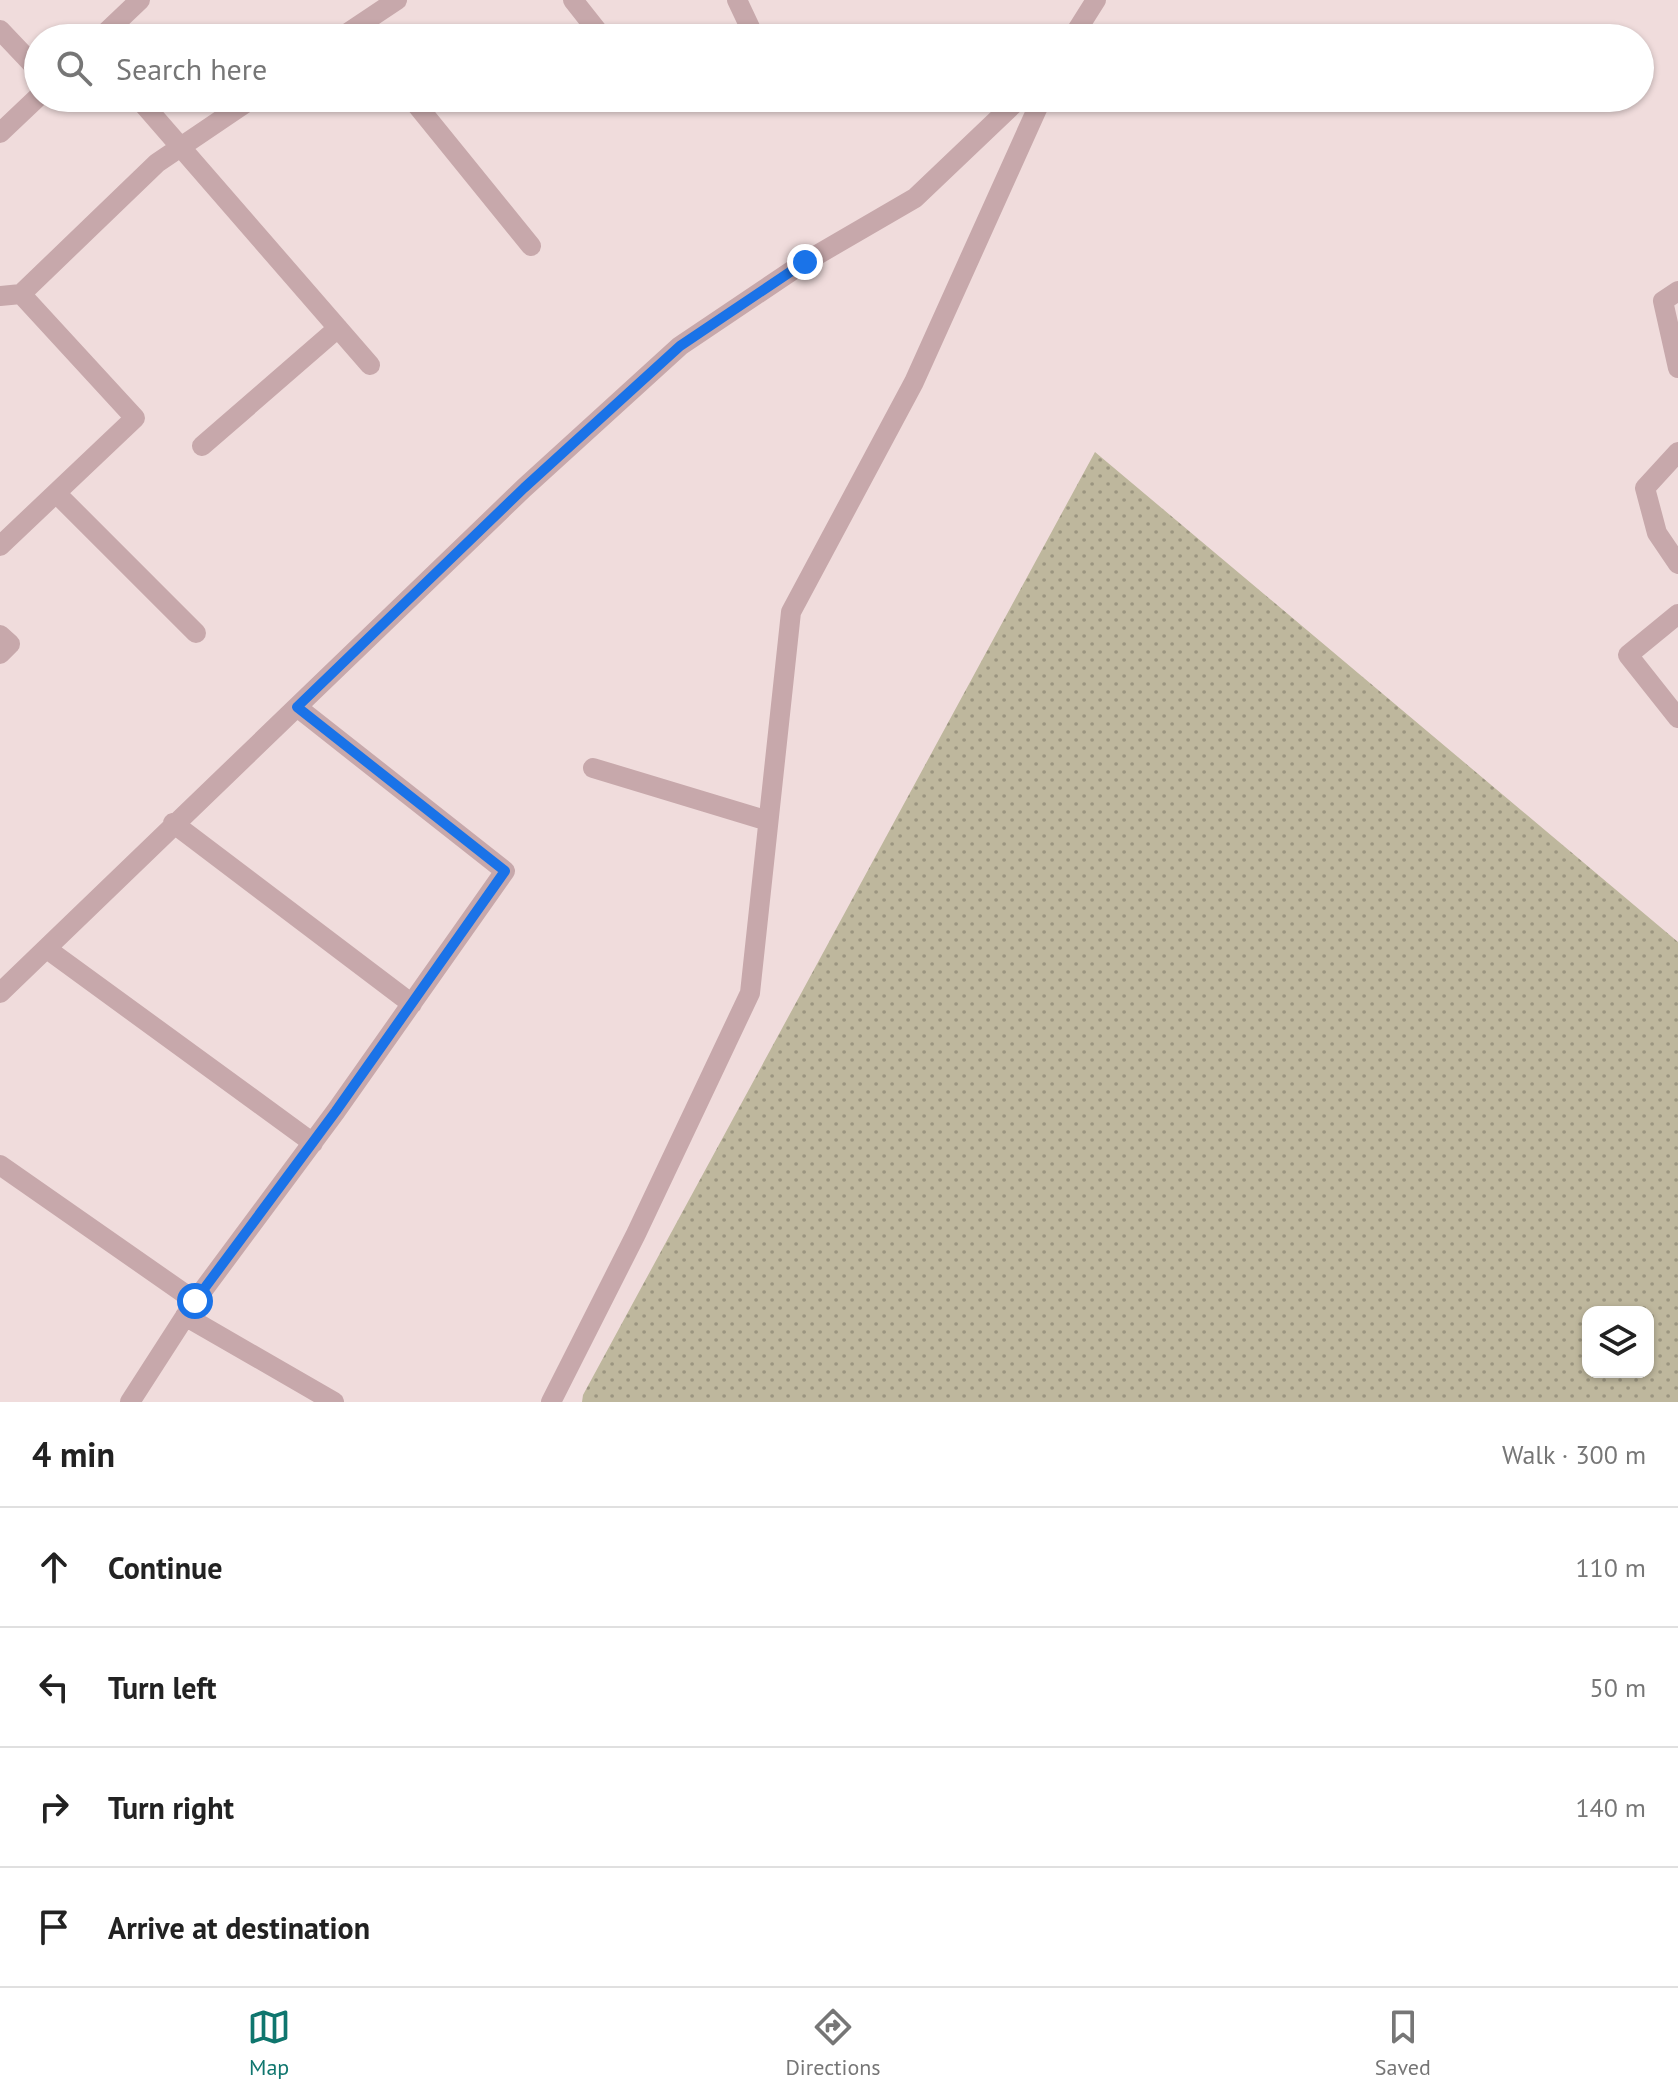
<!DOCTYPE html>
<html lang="en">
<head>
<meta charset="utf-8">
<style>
  :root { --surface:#fff; --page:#f6f6f6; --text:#222; --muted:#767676; --line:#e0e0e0; --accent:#0f766e }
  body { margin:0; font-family:"PT Sans",sans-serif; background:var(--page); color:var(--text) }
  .controls { position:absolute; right:24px; bottom:24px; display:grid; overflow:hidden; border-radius:16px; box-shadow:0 2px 6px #0004 }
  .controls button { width:72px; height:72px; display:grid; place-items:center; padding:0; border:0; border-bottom:2px solid var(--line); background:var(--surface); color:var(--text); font:40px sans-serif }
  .stop { position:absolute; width:24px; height:24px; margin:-18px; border:6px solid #1a73e8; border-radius:50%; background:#fff }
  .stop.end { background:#1a73e8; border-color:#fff; box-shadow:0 2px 8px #0008 }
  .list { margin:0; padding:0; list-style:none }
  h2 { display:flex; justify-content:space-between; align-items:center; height:104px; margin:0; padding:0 32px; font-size:34px }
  h2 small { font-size:26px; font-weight:400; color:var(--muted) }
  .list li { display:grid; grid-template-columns:52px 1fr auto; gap:24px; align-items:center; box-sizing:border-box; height:120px; padding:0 32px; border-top:2px solid var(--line) }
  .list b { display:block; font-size:30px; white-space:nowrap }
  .list em { font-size:26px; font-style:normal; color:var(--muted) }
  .icon { flex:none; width:44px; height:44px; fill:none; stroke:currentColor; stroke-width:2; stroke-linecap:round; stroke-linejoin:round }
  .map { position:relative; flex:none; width:1678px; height:1402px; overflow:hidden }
  .search { position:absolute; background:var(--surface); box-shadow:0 2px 6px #0004; left:24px; right:24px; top:24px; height:88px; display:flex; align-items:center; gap:20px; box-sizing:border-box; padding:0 28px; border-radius:44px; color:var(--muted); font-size:30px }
  .sheet { height:584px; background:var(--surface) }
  nav { display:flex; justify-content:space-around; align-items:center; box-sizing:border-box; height:112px; border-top:2px solid var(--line); background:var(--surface); font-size:22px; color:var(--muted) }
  nav a { display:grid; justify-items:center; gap:4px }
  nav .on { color:var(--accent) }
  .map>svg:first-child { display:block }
  .grass { fill:url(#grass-dots); fill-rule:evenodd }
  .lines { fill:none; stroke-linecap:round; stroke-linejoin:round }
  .street { stroke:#c7a8ab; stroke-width:20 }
  .route { stroke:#1a73e8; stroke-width:10 }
</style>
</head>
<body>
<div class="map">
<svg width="1678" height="1402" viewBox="0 0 1678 1402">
  <defs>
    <pattern id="grass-dots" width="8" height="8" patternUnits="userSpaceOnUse" patternTransform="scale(2)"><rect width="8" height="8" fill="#beb79d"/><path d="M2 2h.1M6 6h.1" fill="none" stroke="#9b9580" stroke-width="1.8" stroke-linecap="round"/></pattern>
  </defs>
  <rect width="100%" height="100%" fill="#f0dcdc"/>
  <!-- grass -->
  <path class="grass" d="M1095 452 1678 942V1402H582L583 1395ZM1588 1312H1648V1372H1588Z"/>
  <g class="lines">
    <!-- street -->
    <path class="street" d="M573 0 603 38
      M737 0 755 38
      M0 30 38 70
      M100 38 140 0
      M340 38 397 0
      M1072 38 1096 0
      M138 98 370 365
      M411 98 531 246
      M651 98 653 100
      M0 133 38 97
      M1678 291 1663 301 1678 368
      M0 296 21 294 157 163 253 98
      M202 446 338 328
      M1678 452 1645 488 1657 533 1678 564
      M56 493 196 633
      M0 546 135 418 21 294
      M1678 614 1628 655 1678 718
      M0 635 10 644 0 654
      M593 768 768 821
      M173 823 412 1004
      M47 949 313 1143
      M0 993 524 488 680 346 805 262 915 198 1020 98
      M0 1165 195 1301
      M185 1316 334 1402
      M130 1402 195 1301 336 1111 505 871 297 707
      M551 1402 636 1234 750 993 791 612 914 382 1042 98"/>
  </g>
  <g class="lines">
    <!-- route -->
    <path class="route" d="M195 1301 336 1111 505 871 297 707 524 488 680 346 805 262"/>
  </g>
</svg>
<div class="controls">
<button><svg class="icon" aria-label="layers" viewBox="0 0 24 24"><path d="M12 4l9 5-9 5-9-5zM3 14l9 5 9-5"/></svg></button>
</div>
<div class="stop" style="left:195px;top:1301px"></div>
<div class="stop end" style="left:805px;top:262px"></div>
<div class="search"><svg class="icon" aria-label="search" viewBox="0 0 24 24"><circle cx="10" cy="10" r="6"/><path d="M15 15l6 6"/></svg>Search here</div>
</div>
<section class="sheet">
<h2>4 min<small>Walk · 300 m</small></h2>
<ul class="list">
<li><svg class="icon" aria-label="ahead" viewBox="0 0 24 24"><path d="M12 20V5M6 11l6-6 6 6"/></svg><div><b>Continue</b></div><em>110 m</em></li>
<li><svg class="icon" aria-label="left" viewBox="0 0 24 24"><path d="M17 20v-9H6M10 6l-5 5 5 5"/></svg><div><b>Turn left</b></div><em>50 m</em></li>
<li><svg class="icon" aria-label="right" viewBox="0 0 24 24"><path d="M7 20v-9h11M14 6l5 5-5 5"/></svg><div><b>Turn right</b></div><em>140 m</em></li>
<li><svg class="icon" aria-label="arrive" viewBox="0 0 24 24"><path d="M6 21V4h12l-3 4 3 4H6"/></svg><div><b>Arrive at destination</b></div></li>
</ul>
</section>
<nav>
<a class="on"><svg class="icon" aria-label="map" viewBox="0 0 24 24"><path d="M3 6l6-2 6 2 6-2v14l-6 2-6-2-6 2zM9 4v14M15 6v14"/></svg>Map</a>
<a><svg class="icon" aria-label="directions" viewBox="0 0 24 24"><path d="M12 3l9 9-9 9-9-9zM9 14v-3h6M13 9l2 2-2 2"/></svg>Directions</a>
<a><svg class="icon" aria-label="saved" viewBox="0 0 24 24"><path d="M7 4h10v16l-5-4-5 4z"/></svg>Saved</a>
</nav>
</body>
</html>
